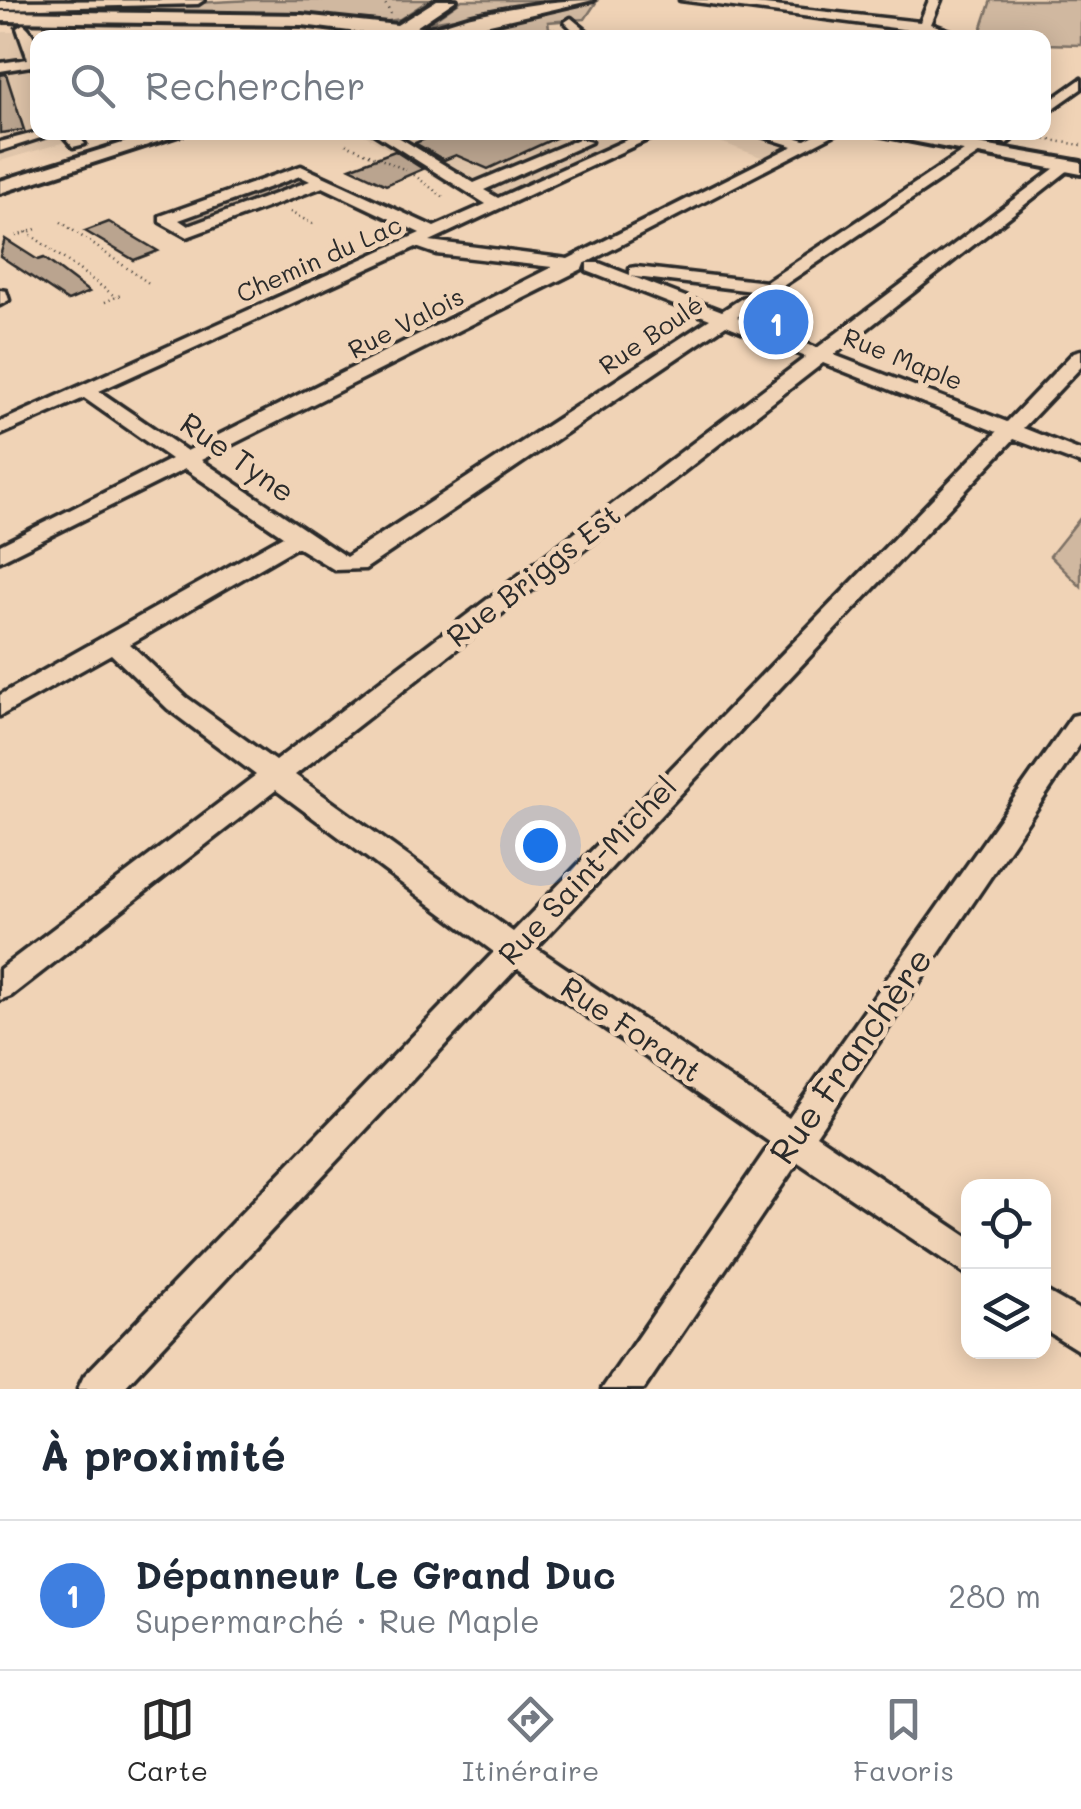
<!DOCTYPE html>
<html lang="fr">
<head>
<meta charset="utf-8">
<style>
  :root { --surface:#fff; --page:#f6f6f7; --text:#1f2937; --muted:#747a83; --line:#e0e1e3; --accent:#2b2b2b }
  body { margin:0; font-family:Mali,sans-serif; background:var(--page); color:var(--text) }
  .controls { position:absolute; right:30px; bottom:30px; display:grid; overflow:hidden; border-radius:20px; box-shadow:0 5px 25px #0003 }
  .controls button { width:90px; height:90px; display:grid; place-items:center; padding:0; border:0; border-bottom:2px solid var(--line); background:var(--surface); color:var(--text); font:50px sans-serif }
  .you { position:absolute; left:540px; top:845px; width:35px; height:35px; margin:-25px; border:8px solid #fff; border-radius:50%; background:#1a73e8; box-shadow:0 0 0 15px #1a73e833 }
  .badge { display:grid; place-items:center; width:65px; height:65px; border-radius:50%; background:var(--accent); color:#fff; font-size:32px; font-weight:700 }
  .pin { position:absolute; translate:-50% -50%; border:5px solid #fff; box-shadow:0 2px 10px #0006 }
  .list { margin:0; padding:0; list-style:none }
  h2 { display:flex; justify-content:space-between; align-items:center; height:130px; margin:0; padding:0 40px; font-size:42px }
  h2 small { font-size:32px; font-weight:400; color:var(--muted) }
  .list li { display:grid; grid-template-columns:65px 1fr auto; gap:30px; align-items:center; box-sizing:border-box; height:150px; padding:0 40px; border-top:2px solid var(--line) }
  .list b { display:block; font-size:38px; white-space:nowrap }
  .list p { margin:0; font-size:32px; white-space:nowrap; color:var(--muted) }
  .list em { font-size:32px; font-style:normal; color:var(--muted) }
  .icon { flex:none; width:55px; height:55px; fill:none; stroke:currentColor; stroke-width:2; stroke-linecap:round; stroke-linejoin:round }
  .map { position:relative; flex:none; width:1081px; height:1389px; overflow:hidden }
  .search { position:absolute; background:var(--surface); box-shadow:0 5px 25px #0003; left:30px; right:30px; top:30px; height:110px; display:flex; align-items:center; gap:25px; box-sizing:border-box; padding:0 35px; border-radius:20px; color:var(--muted); font-size:38px }
  .sheet { height:280px; background:var(--surface) }
  nav { display:flex; justify-content:space-around; align-items:center; box-sizing:border-box; height:140px; border-top:2px solid var(--line); background:var(--surface); font-size:28px; color:var(--muted) }
  nav a { display:grid; justify-items:center; gap:5px }
  nav .on { color:var(--accent) }
  .map>svg:first-child { display:block }
  .built { fill:#e0c5aa }
  .green { fill:#d0b8a0; stroke:#7e7266; stroke-width:2.5 }
  .building { fill:#baa48f; stroke:#2b2b2b; stroke-width:2.5 }
  .lines { fill:none; stroke-linecap:round; stroke-linejoin:round }
  .minor-casing { stroke:#2b2b2b; stroke-width:7 }
  .major-casing { stroke:#2b2b2b; stroke-width:8 }
  .path { stroke:#2b2b2b; stroke-width:2.5; stroke-dasharray:1 4; stroke-linecap:butt }
  .minor { fill:#f0d3b6; fill-rule:evenodd }
  .major { fill:#f0d3b6; fill-rule:evenodd }
  .labels { text-anchor:middle; stroke-width:10; stroke-linejoin:round; paint-order:stroke }
  .far-street-label { font-size:25px; fill:#2b2b2b; stroke:#f0d3b6 }
  .street-label { font-size:30px; fill:#2b2b2b; stroke:#f0d3b6 }
  .near-street-label { font-size:35px; fill:#2b2b2b; stroke:#f0d3b6 }
</style>
</head>
<body>
<div class="map">
<svg width="1081" height="1389" viewBox="0 0 1081 1389">
  <rect width="100%" height="100%" fill="#f0d3b6"/>
  <filter id="ink" filterUnits="userSpaceOnUse"><feTurbulence type="fractalNoise" baseFrequency=".01" numOctaves="2"/><feDisplacementMap in="SourceGraphic" scale="20" xChannelSelector="R" yChannelSelector="G"/><feConvolveMatrix kernelMatrix="1 2 1 2 8 2 1 2 1" color-interpolation-filters="sRGB"/></filter>
  <g filter="url(#ink)">
    <!-- built -->
    <path class="built" d="M119 31 262 37 38 38V132L96 133 0 161V32Z
      M361 133H641L480 204Z
      M696 133H824L769 160Z"/>
    <!-- green -->
    <path class="green" d="M252 0H429L400 19 377 23 209 12H100L102 8Z
      M462 0H565L430 22Z
      M991 0H1081V45L1044 44V38L979 36Z
      M597 1 585 19 548 22 549 28 574 37H520L477 27Z
      M299 179 305 183 197 226 182 222 189 215Z
      M1081 517V587L1050 556Z"/>
    <!-- building -->
    <path class="building" d="M6 74 24 130 0 133V75Z
      M442 132H568L488 169 456 155 444 160 415 143Z
      M395 151 423 169 386 185 350 168Z
      M109 222 158 251 134 260 85 231Z
      M5 239 38 260 44 258 89 292 68 301 0 256Z"/>
    <g class="lines">
      <!-- minor casing -->
      <g class="minor-casing">
        <path id="minor" d="M204 0 198 4 0 9V1Z
          M680 0H719L920 22 929 0H941L931 24 971 38Z
          M571 18 595 38H581L565 22Z
          M23 24C38 33 38 56 38 73L31 66 0 71V63L28 59 17 28Z
          M1081 79V89L1044 115V105Z
          M38 132H59L0 151V142Z
          M60 132H75L85 144 73 147Z
          M372 132H390L474 183 579 139 591 142 484 190 498 198 644 132H664L430 241 568 259 793 146 749 132H775L805 140 820 132H839L584 264 582 269 201 460 346 557 710 319 587 271V263H599L630 275V268L636 267 766 282 970 147H980V153L737 317 817 348 1063 162 1075 165 834 355 1007 422 1074 352 1081 350V367L1023 428 1081 451V464L1014 439 536 948 789 1118 1072 716 1081 714V743L816 1135 968 1237V1276L798 1162 644 1389H602L771 1143 517 968 123 1389H78L84 1376 494 952 276 790 11 996 0 1000V969L256 775 168 709 111 654 0 716V695L283 536 185 469 0 561V545L171 459 84 398 0 435V422L420 233 323 187 187 237 160 222V216L301 166 434 227 486 204ZM300 176 310 181 188 226 179 220ZM416 247 436 254 552 267 187 451 99 391ZM631 276 636 277 753 291 722 311ZM726 325 806 357 275 761 186 697 130 644 297 547 335 570 365 569ZM823 363 997 432 513 932 295 775Z
          M1006 132H1022L1006 144 999 140Z
          M0 290 6 291 9 300 0 305Z
          M1044 1290 1081 1311V1352L1044 1329Z"/>
      </g>
      <!-- major casing -->
      <g class="major-casing">
        <path id="major" d="M437 0H456L416 27C438 30 455 19 476 15 515 7 553 0 593 0L455 32 477 38 398 37 302 25 0 21V11L302 15 397 25Z
          M158 132H188L0 193V181Z
          M866 132H910L1081 162V174Z"/>
      </g>
      <!-- path -->
      <path class="path" d="M383 0 391 14
        M497 35 512 38
        M1031 137 1081 145
        M346 144 406 170
        M414 175 446 199
        M290 212 313 224
        M61 222 150 284
        M27 232 116 297
        M16 236 37 229
        M105 302 123 294"/>
      <!-- minor -->
      <use href="#minor" class="minor"/>
      <!-- major -->
      <use href="#major" class="major"/>
    </g>
  </g>
  <g class="labels">
    <!-- far-street labels -->
    <g class="far-street-label">
      <text transform="translate(319 259) rotate(-24)" y="9">Chemin du Lac</text>
      <text transform="translate(406 323) rotate(-27)" y="9">Rue Valois</text>
      <text transform="translate(651 335) rotate(-34)" y="9">Rue Boulé</text>
      <text transform="translate(903 359) rotate(22)" y="9">Rue Maple</text>
    </g>
    <!-- street labels -->
    <g class="street-label">
      <text transform="translate(237 458) rotate(35)" y="10">Rue Tyne</text>
      <text transform="translate(534 576) rotate(-38)" y="10">Rue Briggs Est</text>
      <text transform="translate(588 871) rotate(-47)" y="10">Rue Saint-Michel</text>
      <text transform="translate(631 1030) rotate(34)" y="10">Rue Forant</text>
    </g>
    <!-- near-street labels -->
    <g class="near-street-label">
      <text transform="translate(851 1056) rotate(-55)" y="12">Rue Franchère</text>
    </g>
  </g>
</svg>
<div class="controls">
<button><svg class="icon" aria-label="locate" viewBox="0 0 24 24"><circle cx="12" cy="12" r="6"/><path d="M12 2v4M12 18v4M2 12h4M18 12h4"/></svg></button>
<button><svg class="icon" aria-label="layers" viewBox="0 0 24 24"><path d="M12 4l9 5-9 5-9-5zM3 14l9 5 9-5"/></svg></button>
</div>
<div class="you"></div>
<div class="pin badge" style="left:776px;top:322px;background:#3f7fe0">1</div>
<div class="search"><svg class="icon" aria-label="search" viewBox="0 0 24 24"><circle cx="10" cy="10" r="6"/><path d="M15 15l6 6"/></svg>Rechercher</div>
</div>
<section class="sheet">
<h2>À proximité<small></small></h2>
<ul class="list">
<li><span class="badge" style="background:#3f7fe0">1</span><div><b>Dépanneur Le Grand Duc</b><p>Supermarché · Rue Maple</p></div><em>280 m</em></li>
</ul>
</section>
<nav>
<a class="on"><svg class="icon" aria-label="map" viewBox="0 0 24 24"><path d="M3 6l6-2 6 2 6-2v14l-6 2-6-2-6 2zM9 4v14M15 6v14"/></svg>Carte</a>
<a><svg class="icon" aria-label="directions" viewBox="0 0 24 24"><path d="M12 3l9 9-9 9-9-9zM9 14v-3h6M13 9l2 2-2 2"/></svg>Itinéraire</a>
<a><svg class="icon" aria-label="saved" viewBox="0 0 24 24"><path d="M7 4h10v16l-5-4-5 4z"/></svg>Favoris</a>
</nav>
</body>
</html>
